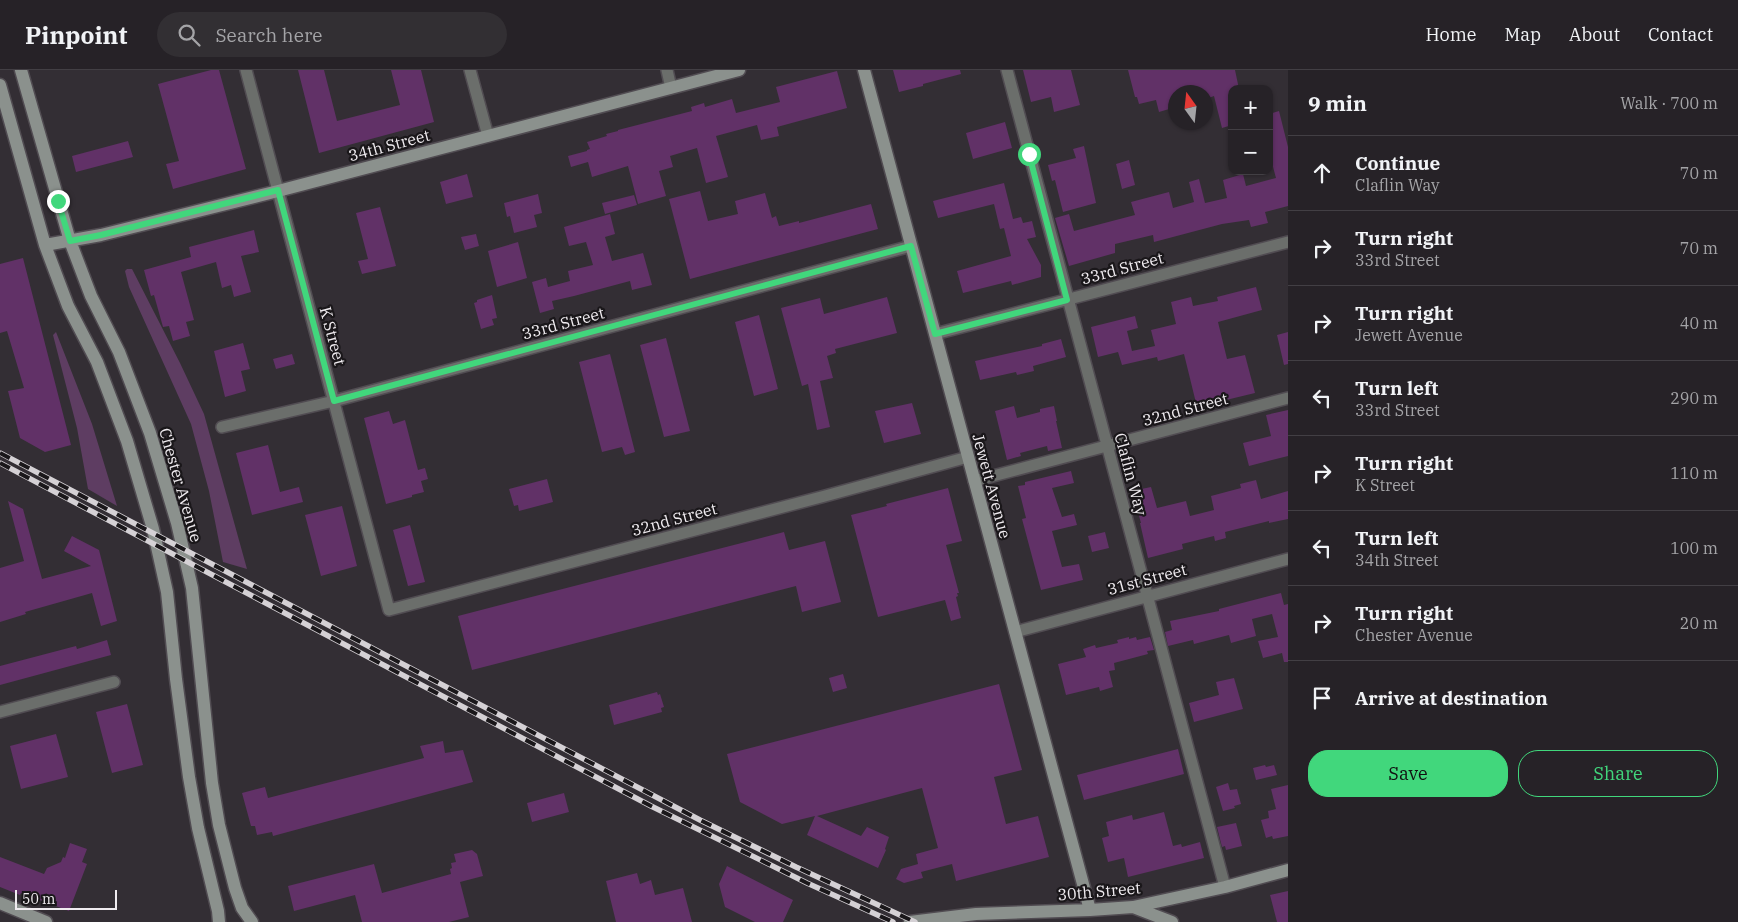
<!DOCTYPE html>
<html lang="en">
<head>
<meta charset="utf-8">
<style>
  :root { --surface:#262227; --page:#322f33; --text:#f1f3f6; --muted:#a4a4a7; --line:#423f44; --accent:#41d77c }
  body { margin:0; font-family:"IBM Plex Serif",serif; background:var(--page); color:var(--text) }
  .controls { position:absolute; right:15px; top:15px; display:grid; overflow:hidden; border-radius:10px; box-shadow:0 1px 4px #0004 }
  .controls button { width:45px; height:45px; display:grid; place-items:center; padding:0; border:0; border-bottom:1px solid var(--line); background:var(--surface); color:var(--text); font:25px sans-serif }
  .compass { position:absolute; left:1168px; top:15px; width:45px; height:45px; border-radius:50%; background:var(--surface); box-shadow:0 1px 4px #0004; rotate:345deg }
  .scale { position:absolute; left:15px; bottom:12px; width:102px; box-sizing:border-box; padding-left:5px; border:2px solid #f0ecf0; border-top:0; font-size:14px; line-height:18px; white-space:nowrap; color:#f0ecf0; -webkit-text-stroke:4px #1a171a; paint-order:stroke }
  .stop { position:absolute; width:15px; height:15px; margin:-11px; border:4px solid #41d77c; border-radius:50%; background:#fff }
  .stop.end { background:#41d77c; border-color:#fff; box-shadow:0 1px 5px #0008 }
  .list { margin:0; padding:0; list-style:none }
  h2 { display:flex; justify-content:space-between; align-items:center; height:65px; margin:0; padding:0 20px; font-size:21px }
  h2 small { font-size:16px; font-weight:400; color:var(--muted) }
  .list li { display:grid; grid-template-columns:32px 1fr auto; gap:15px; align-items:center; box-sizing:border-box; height:75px; padding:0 20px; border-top:1px solid var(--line) }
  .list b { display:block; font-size:19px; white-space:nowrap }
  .list p { margin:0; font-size:16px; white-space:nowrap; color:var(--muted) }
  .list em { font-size:16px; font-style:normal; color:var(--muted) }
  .actions { display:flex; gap:10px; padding:15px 20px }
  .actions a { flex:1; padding:11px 0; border:1px solid var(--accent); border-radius:20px; text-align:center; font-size:18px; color:var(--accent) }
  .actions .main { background:var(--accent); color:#111 }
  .icon { flex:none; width:28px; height:28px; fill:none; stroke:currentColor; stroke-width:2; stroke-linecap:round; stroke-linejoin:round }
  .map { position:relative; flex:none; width:1288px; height:852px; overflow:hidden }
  header { display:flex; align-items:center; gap:30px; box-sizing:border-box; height:70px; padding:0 25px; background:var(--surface); border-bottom:1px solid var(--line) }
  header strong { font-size:24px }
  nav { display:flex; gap:28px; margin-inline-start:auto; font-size:18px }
  .search { width:350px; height:45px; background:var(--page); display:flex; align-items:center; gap:12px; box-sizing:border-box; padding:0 18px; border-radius:28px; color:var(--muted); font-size:19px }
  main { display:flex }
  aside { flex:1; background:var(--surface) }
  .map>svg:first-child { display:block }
  .green { fill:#5e3d62 }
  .building { fill:#613167 }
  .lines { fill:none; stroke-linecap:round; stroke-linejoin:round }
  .street-casing { stroke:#514c52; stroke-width:14 }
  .secondary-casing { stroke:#514c52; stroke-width:15 }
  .street { stroke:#6b6e6b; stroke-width:11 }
  .secondary { stroke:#8b918d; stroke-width:12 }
  .rail-casing { stroke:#d5d1d5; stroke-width:5.5 }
  .rail { stroke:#1a171a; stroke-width:4; stroke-dasharray:11; stroke-linecap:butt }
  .route { stroke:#41d77c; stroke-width:6 }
  .labels { text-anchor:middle; stroke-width:4.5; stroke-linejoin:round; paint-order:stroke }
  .street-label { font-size:16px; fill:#f0ecf0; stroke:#1a171a }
</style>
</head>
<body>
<header>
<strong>Pinpoint</strong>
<div class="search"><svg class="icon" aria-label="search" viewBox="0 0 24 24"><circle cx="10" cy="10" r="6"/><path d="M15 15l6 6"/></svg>Search here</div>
<nav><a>Home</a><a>Map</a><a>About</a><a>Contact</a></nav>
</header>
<main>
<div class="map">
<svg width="1288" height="852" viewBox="0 0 1288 852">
  <rect width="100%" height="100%" fill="#332e34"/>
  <!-- green -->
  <path class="green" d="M127 199H132L180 293 204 344 247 499 223 492 209 421 191 354 129 217 125 201Z
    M56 262 92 354 117 436 88 419 77 358 53 265Z"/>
  <!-- building -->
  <path class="building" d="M211 0H219L246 99 173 119 166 94 179 91 158 14Z
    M298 0H324L337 51 400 35 391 0H421L434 52 319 83Z
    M893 0H960L961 4 923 14V16L899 22Z
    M1023 0H1071L1080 35 1054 42 1051 27 1031 32Z
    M1128 0H1235L1239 19H1232V55L1222 58 1214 26 1206 29V22H1176V37L1159 42 1156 30 1139 34 1137 27H1135Z
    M837 1 847 38 777 57 779 66 761 70 757 55 716 66 728 107 706 113 697 78 670 86 673 97 659 101 666 126 638 134 628 96 592 107 588 92 571 97 568 86 587 81V80L590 79 587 72 607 66 606 64 618 61V60L692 41 691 37 704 33 705 37 732 29 736 43 780 32 776 17Z
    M1279 41 1288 77V136L1265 142 1268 153 1251 157 1249 150 1222 154 1154 172 1153 165 1115 174V183L1069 196 1055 148 1069 144 1074 161 1135 145 1131 132 1169 122 1173 138 1194 132 1189 112 1199 109 1205 133 1227 128 1223 110 1243 104 1246 116 1276 108 1269 82V44Z
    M1005 52 1012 78 973 89 966 63Z
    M128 71 133 87 76 102 72 86Z
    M1084 76 1096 133 1063 142 1055 110 1052 111 1048 95 1076 88 1073 79Z
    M1129 90 1135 115 1122 119 1116 94Z
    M467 104 473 127 446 134 440 112Z
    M1004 113 1013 149 1021 147 1023 153 1032 151 1036 167 1027 169 1041 195V207L1012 215 1011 211 963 223 957 201 1011 186 1004 158 1000 159 994 134 938 148 933 131Z
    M700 121 708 151 738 144 735 131 765 123 772 148 776 146 779 156 799 151V153L871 134 878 159 690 209 669 129Z
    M538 124 542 143 534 145 537 157 514 163 510 146 507 147 504 133Z
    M634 125 637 135 605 144 602 133Z
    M380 137 396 196 362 204 358 191 368 189 356 143Z
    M610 144 615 164 605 167 612 191 643 183 652 215 632 220 630 211 574 226 552 231 554 239 540 243 532 212 546 208 548 217 570 211 568 201 593 195 586 172 569 176 564 157Z
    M254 160 259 182 241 186 251 222 234 227 231 215 222 218 216 192 181 202 194 250 186 252 190 266 173 271 169 256 163 257 154 225 151 226 144 200 191 187 189 177Z
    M476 164 479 176 465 180 461 167Z
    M518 172 527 208 497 217 488 181Z
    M23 188 71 375 45 382 20 368 8 321 24 318 7 261 0 263V194Z
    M1256 217 1262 240 1218 252 1227 289 1245 285 1255 323 1197 337 1184 284 1158 291 1157 287 1122 295 1118 282 1098 287 1091 257 1135 246 1138 258 1127 261 1132 281 1155 276 1151 260 1176 254 1171 232 1191 227 1193 236 1218 231 1217 227Z
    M492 225 497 248 492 249 494 255 481 259 474 233 477 232V230Z
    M887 227 897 263 835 279 836 283 827 286 833 308 820 311 830 357 817 360 808 314 802 316 781 238 820 228 824 244Z
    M759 245 778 319 754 326 735 252Z
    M1288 262V294L1284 295 1277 265Z
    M666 268 690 361 664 367 640 275Z
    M1061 269 1066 287 1033 296 1034 301 1017 305 1016 302 980 310 975 291 1042 276V274Z
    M243 273 250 299 241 301 246 321 225 327 214 281Z
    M292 284 295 294 276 299 273 289Z
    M610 284 635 382 625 385 622 377 602 382 579 292Z
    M912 333 921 364 884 373 875 341Z
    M1014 336 1017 348 1040 342V339L1054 336 1057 351H1056L1062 378 1048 381 1047 376 1020 383 1021 386 1007 390 995 341Z
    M1288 340V386L1249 396 1243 373 1271 366 1266 345Z
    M389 341 393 354 405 350 418 400 425 398 428 409 421 411 424 422 412 425V427L386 434 364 348Z
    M268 375 280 422 299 417 303 432 252 445 236 383Z
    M1071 401 1074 413 1052 418 1062 447 1074 444 1077 455 1052 461 1062 497 1079 494 1083 510 1041 520 1022 449 1026 448 1018 416 1025 415V412Z
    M547 409 553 432 519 441 518 435 514 436 509 419Z
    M1256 410 1261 429 1288 421V449L1269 453V451L1225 462 1226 468 1215 471 1214 466 1182 474 1183 479 1148 488 1140 453H1141L1132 421 1151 417 1157 438 1186 431 1190 446 1214 440 1211 426 1241 418 1240 414Z
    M948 418 962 471 946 475 959 523H957L958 526 956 527 961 548 951 551 945 530 878 547 851 445 887 436 886 434Z
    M8 431 23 439 42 509 91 496 64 481 72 466 99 480 117 551 101 556 92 523 25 542 26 544 0 552V498L24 491Z
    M342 436 357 496 321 506 305 445Z
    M410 455 425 512 408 516 393 460Z
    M784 462 789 480 825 471 841 532 802 542 796 516 472 600 458 546Z
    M1105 462 1109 478 1092 482 1088 466Z
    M1281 523 1284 535 1288 534V592H1284L1282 583 1263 588 1258 571 1278 567 1272 544 1252 549 1256 566 1231 573 1229 565 1194 574 1193 570 1168 576 1165 562 1172 560 1170 551 1219 541V539Z
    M1129 567V569L1136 567 1137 570 1150 567 1154 580 1147 581 1148 584 1114 593 1115 600 1109 601 1113 617 1100 621 1099 617 1066 625 1058 594 1086 587 1083 579 1095 575 1096 578 1118 573 1117 570Z
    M107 570 111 585 0 615V596L76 576 77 579Z
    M843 604 847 618 833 622 829 608Z
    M1234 608 1243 639 1194 652 1189 633 1219 625 1216 612Z
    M999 614 1022 700 994 707 1006 754 1038 746 1049 787 956 811 952 794 921 802 923 808 904 813 896 809 901 799 918 794 916 784 938 778 922 718 817 746 861 766 867 757 889 767 885 779 886 780 878 798 807 765 815 746 782 754 740 732 727 684Z
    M657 622 658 625 660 624 664 637 661 638 662 642 614 655 609 635Z
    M127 634 143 695 112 703 96 642Z
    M56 664 68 707 21 719 10 676Z
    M443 671 445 683 463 680 473 712 273 766 272 762 257 765 255 756H251L242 723 265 717 268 728 424 688 420 676Z
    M1178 679 1184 704 1084 730 1077 705Z
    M1265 695 1266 697 1274 695 1277 705 1256 710 1253 698Z
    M1228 713 1230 720 1237 719 1241 734 1234 736 1235 738 1223 741 1216 717Z
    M1288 715V766L1273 769 1272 766 1266 768 1261 750 1269 748 1268 741 1276 739 1271 719Z
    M564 723 569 742 532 752 527 733Z
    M1164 742 1173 776 1181 774 1182 777 1200 772 1204 788 1128 807 1124 788 1108 792 1102 768 1109 766 1106 752 1132 745 1133 750Z
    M1236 753 1242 776 1226 780 1225 776 1222 777 1217 757Z
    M70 773 87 779 82 792 87 794 69 841 21 823 20 825 0 817V787L44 804 47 798 61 792 63 787 65 788Z
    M472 780 477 784 483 806 460 812 469 847 449 852H362L355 825 294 841 288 816 374 794 382 823 451 804 450 799 452 798 451 793 456 792 454 784Z
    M727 796 793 830 783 852H755L725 837 719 814Z
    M637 803 640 814 651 810 655 825 683 818 692 852H616L606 811Z
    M1288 821V852H1277L1270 825Z"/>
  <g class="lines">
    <!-- street casing -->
    <g class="street-casing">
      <path id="street" d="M246 0 389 540 825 426 968 387
        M470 0 488 66
        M667 0 671 18
        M1007 0 1225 817
        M935 264 1288 172
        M222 357 334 331 911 176
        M974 411 1288 328
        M1015 562 1288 489
        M0 642 114 612"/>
    </g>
    <!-- secondary casing -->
    <g class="secondary-casing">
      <path id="secondary" d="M21 0 70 171 91 226 119 282 150 363 177 453 192 518 212 713 219 755 235 818 242 838 252 852
        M864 0 1090 840
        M0 15 45 175 68 236 97 292 127 371 153 459 167 522 176 609 189 707 198 758 218 841 219 852
        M45 175 101 165 278 121 739 0
        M0 833 46 852
        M1133 837 1172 852
        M910 852 976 844 1090 840 1133 837 1225 817 1288 800"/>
    </g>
    <!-- street -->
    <use href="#street" class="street"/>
    <!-- secondary -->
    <use href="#secondary" class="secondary"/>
    <!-- rail casing -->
    <g class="rail-casing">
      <path id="rail" d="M0 383 700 750 796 797 915 852
        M0 393 651 736 807 813 893 852"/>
    </g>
    <!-- rail -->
    <use href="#rail" class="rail"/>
  </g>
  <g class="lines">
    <!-- route -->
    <path class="route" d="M58 131 70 171 101 165 278 120 334 331 911 176 935 264 1067 230 1029 84"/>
  </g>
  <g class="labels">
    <!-- street labels -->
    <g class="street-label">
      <text transform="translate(389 75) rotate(-15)" y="6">34th Street</text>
      <text transform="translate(1122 198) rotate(-15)" y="6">33rd Street</text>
      <text transform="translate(563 253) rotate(-15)" y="6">33rd Street</text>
      <text transform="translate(333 266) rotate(75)" y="6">K Street</text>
      <text transform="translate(1185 339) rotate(-15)" y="6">32nd Street</text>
      <text transform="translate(1131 404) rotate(75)" y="6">Claflin Way</text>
      <text transform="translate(181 415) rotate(74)" y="6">Chester Avenue</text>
      <text transform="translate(992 416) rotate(75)" y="6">Jewett Avenue</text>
      <text transform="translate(674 449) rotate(-15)" y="6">32nd Street</text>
      <text transform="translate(1147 509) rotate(-15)" y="6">31st Street</text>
      <text transform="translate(1099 821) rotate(-5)" y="6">30th Street</text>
    </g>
  </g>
</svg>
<div class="controls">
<button>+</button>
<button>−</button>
</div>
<svg class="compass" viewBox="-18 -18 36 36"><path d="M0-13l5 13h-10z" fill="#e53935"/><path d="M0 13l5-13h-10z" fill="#a4a4a7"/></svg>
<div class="scale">50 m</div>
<div class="stop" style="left:1029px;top:84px"></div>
<div class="stop end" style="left:58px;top:131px"></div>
</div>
<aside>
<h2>9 min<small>Walk · 700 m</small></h2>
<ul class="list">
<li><svg class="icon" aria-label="ahead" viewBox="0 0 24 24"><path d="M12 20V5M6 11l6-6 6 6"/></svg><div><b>Continue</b><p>Claflin Way</p></div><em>70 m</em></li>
<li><svg class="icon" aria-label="right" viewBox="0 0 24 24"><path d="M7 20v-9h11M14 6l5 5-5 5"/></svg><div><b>Turn right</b><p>33rd Street</p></div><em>70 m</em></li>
<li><svg class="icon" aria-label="right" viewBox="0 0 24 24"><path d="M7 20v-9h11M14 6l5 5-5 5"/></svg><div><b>Turn right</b><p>Jewett Avenue</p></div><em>40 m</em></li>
<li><svg class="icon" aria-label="left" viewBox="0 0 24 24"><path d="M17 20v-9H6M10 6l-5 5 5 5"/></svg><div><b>Turn left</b><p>33rd Street</p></div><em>290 m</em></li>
<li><svg class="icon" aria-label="right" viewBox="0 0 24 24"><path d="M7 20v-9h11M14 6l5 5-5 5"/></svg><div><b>Turn right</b><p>K Street</p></div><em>110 m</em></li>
<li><svg class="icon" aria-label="left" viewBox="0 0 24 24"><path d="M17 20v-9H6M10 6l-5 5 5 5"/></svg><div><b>Turn left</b><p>34th Street</p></div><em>100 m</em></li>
<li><svg class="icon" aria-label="right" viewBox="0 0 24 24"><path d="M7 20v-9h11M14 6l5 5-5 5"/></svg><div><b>Turn right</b><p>Chester Avenue</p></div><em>20 m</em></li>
<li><svg class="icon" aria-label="arrive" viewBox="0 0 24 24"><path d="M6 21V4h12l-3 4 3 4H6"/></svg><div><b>Arrive at destination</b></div></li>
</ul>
<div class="actions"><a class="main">Save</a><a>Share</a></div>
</aside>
</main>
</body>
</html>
